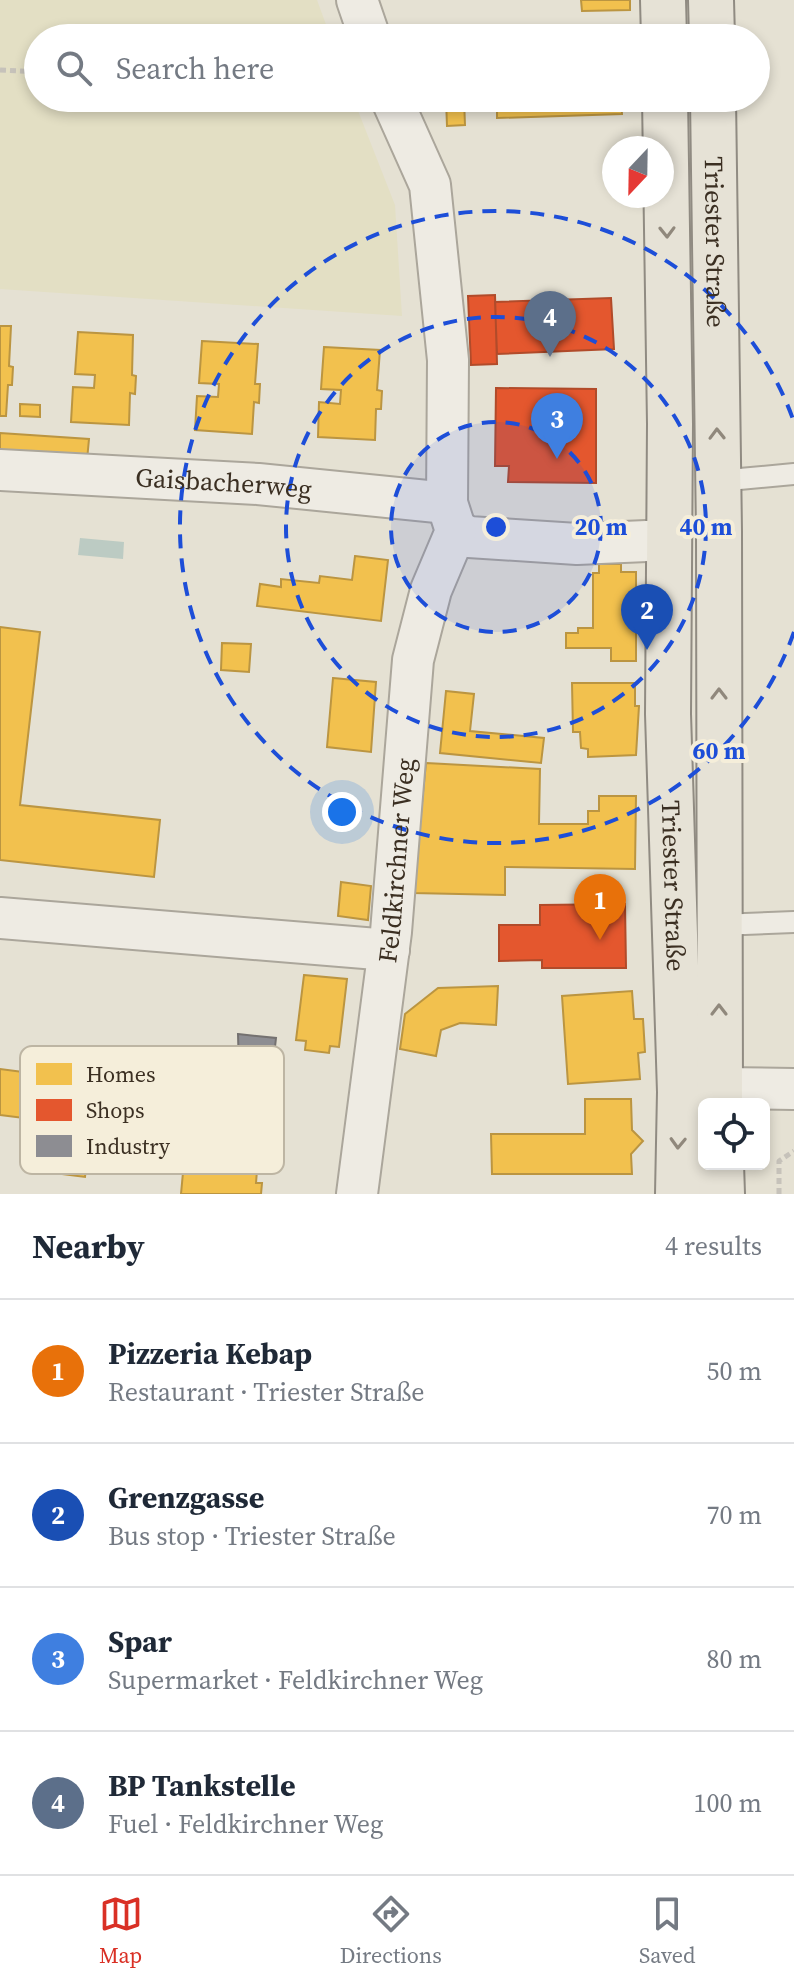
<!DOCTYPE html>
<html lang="en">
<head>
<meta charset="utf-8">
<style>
  :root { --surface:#fff; --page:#f2f2f3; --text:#1f2937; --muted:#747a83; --line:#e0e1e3; --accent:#d93025 }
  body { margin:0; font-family:"Source Serif 4",serif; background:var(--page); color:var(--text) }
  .controls { position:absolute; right:24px; bottom:24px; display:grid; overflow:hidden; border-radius:12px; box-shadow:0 4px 12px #0003 }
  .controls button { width:72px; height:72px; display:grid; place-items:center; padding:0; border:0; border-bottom:2px solid var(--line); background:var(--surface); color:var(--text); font:40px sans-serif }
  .compass { position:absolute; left:602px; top:136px; width:72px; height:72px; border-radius:50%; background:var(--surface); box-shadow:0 4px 12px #0003; rotate:202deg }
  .you { position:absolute; left:342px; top:812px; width:28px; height:28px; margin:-20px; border:6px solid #fff; border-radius:50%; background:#1a73e8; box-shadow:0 0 0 12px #1a73e833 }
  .badge { display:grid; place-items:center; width:52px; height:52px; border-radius:50%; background:var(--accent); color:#fff; font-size:26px; font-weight:700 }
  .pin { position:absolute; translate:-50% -66px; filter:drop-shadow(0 2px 4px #0008) }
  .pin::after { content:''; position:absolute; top:42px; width:28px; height:24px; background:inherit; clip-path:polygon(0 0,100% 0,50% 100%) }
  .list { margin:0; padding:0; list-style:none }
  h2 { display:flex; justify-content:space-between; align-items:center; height:104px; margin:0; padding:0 32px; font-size:34px }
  h2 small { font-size:26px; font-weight:400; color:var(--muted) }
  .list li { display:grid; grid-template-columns:52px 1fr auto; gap:24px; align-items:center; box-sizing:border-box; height:144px; padding:0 32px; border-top:2px solid var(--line) }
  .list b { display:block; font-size:30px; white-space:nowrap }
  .list p { margin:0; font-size:26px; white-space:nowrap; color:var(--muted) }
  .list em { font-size:26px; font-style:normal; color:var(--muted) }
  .icon { flex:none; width:44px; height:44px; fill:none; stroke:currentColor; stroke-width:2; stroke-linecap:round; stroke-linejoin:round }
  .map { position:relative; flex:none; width:794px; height:1194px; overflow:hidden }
  .search { position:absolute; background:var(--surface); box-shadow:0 4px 12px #0003; left:24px; right:24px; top:24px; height:88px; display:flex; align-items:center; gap:20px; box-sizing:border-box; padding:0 28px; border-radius:44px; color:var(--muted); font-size:30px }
  .sheet { height:680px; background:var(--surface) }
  nav { display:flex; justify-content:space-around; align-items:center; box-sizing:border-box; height:112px; border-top:2px solid var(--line); background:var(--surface); font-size:22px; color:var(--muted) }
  nav a { display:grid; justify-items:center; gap:4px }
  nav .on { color:var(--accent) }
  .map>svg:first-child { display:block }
  .farmland { fill:#e3dfc4 }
  .water { fill:#bccbc3 }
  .homes { fill:#f2c14e; stroke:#bb9541; stroke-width:2 }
  .shops { fill:#e4572e; stroke:#b14b2a; stroke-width:2 }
  .industry { fill:#8d8d92; stroke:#747170; stroke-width:2 }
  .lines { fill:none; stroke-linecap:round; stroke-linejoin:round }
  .service-casing { stroke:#aba69b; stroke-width:24 }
  .minor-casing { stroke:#aba69b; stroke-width:44 }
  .primary-casing { stroke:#908b82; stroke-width:48 }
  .path { stroke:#c6c2ba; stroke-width:5; stroke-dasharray:6 4; stroke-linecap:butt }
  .service { stroke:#eeebe3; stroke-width:20 }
  .minor { stroke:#eeebe3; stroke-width:40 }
  .primary { stroke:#e6e2d6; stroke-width:44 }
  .oneway { stroke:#90887c }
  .ring { fill:none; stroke:#1d4ed8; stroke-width:4; stroke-dasharray:14 10 }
  .labels { text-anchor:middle; stroke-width:8; stroke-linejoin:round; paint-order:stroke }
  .street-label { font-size:26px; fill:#3b2f22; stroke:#f5eeda }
  .key { fill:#f5eeda; stroke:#bdb5a3; stroke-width:2 }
  .key-label { font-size:22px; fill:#3b2f22 }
  .centre { fill:#1d4ed8; stroke:#f5eeda; stroke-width:4 }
  .ring-label { font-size:24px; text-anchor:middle; font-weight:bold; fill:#1d4ed8; stroke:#f5eeda; stroke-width:8; stroke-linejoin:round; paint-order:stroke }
</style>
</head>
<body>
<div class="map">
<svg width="794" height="1194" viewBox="0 0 794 1194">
  <rect width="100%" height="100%" fill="#e5e1d3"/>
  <!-- farmland -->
  <path class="farmland" d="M0 0H317L331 38H38V98H353L395 205 402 316 0 289Z"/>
  <!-- water -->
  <path class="water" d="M80 538 124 542 123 559 78 555Z"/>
  <!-- homes -->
  <path class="homes" d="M581 0H630V10L582 11Z
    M412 98H486L464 99 465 125 447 126 446 99Z
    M489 98H621L622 114 497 118V108H489Z
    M0 326H11L9 366 13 367 12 385H8L6 416H0Z
    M78 332 133 335 132 375 136 376 135 394 130 393 129 425 71 422 73 387 94 388 95 375 75 374Z
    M202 341 258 344 255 384H260L259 403 254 402 252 434 195 430 197 396 218 397 219 384 199 383Z
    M324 347 380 350 377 390 382 391 381 409H376L375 440 318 437 319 402 340 404 341 390 321 389Z
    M20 404 40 405V417L20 416Z
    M0 433 89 439 87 460 0 454Z
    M355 556 388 560 381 621 257 606 260 584 281 587V579L319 583 320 576 352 580Z
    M599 564H621V572H636V661H611V648H566V633H578V628H593V573H599Z
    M0 627 40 632 20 805 160 820 154 877 0 860Z
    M222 643 251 644 249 672 221 670Z
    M333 678 376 682 371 752 327 747Z
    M572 683H635V706H639L636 755 588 757V749L581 748 580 732H573Z
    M446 691 474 694 470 731 544 738 541 763 440 753Z
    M426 763 540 769 539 824H588V811H599V796H636L635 869 505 867V895L413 893Z
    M341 882 371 886 368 920 338 916Z
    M304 975 347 979 339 1047 330 1046 329 1053 305 1050 306 1041 296 1040Z
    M498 986 496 1025 460 1023 441 1030 436 1056 400 1049 405 1014 438 988Z
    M632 991 634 1019H643L645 1052 638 1053 640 1079 568 1084 562 996Z
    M101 1068 141 1073 133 1132 107 1129 108 1121 96 1120 95 1127 0 1115V1069L100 1082Z
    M585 1099H631L632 1130 643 1141 631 1154 632 1174H492L491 1134H585Z
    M185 1151 258 1158 256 1183H262L261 1194H181Z
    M40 1154 87 1160 85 1177 37 1171Z"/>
  <!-- shops -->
  <path class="shops" d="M495 295 497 364 471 365 468 296Z
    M611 298 614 349 497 354 495 302Z
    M496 388 596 389V483L508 482 509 466H495Z
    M625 904 626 968H542V960L499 961V925H540V905Z"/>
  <!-- industry -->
  <path class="industry" d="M238 1034 276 1038 272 1074 239 1070Z"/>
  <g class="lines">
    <!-- service casing -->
    <g class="service-casing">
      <path id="service" d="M718 481 794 474
        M719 925 794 922"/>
    </g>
    <!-- minor casing -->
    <g class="minor-casing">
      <g id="minor">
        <path d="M357 0 370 38"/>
        <path id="s1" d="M0 470 258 484 447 503"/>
        <path d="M456 531 469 537 577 544 670 540"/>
        <path d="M0 918 389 950"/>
        <path d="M688 1092 720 1088 794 1089"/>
        <path id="s2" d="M357 1194 391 932 413 660 431 590 456 531 447 503 448 360 430 185 391 98"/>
      </g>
    </g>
    <!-- primary casing -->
    <g class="primary-casing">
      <g id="primary">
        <path d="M663 0 664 38"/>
        <path d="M711 0 712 38"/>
        <path id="s3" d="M665 98 670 424 668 714 680 1092 678 1194"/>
        <path id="s4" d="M713 98 719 532 720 1104"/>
        <path d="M721 1164 722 1194"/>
      </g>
    </g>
    <!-- path -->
    <path class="path" d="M0 70 38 72
      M779 1194V1161L794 1151"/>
    <!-- service -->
    <use href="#service" class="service"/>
    <!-- minor -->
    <use href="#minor" class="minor"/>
    <!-- primary -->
    <use href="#primary" class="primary"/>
  </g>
  <!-- one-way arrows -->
  <defs><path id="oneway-chevron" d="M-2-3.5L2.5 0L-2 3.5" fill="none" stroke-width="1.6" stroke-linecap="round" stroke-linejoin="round" transform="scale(2)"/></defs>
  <g class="oneway">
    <use href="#oneway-chevron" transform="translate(667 232) rotate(89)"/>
    <use href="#oneway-chevron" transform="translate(717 434) rotate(-91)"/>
    <use href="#oneway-chevron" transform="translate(719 694) rotate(-90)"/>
    <use href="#oneway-chevron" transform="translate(719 1010) rotate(-90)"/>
    <use href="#oneway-chevron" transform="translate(678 1143) rotate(92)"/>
  </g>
  <!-- distance rings -->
  <circle cx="496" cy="527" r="105" fill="#1d4ed8" fill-opacity=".12"/>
  <g class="ring">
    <circle cx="496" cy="527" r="105"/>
    <circle cx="496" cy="527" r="210"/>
    <path d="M794 632A316 316 0 1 1 794 422"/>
  </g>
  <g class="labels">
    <!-- street labels -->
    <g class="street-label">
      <text dy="9" stroke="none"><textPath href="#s4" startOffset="144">Triester Straße</textPath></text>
      <text dy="9" stroke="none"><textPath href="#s1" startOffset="224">Gaisbacherweg</textPath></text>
      <text dy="9" stroke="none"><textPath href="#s2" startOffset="336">Feldkirchner Weg</textPath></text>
      <text dy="9" stroke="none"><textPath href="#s3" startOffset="788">Triester Straße</textPath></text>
    </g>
  </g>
  <!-- legend -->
  <rect x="20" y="1046" width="264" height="128" rx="12" class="key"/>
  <rect x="36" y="1063" width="36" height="22" fill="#f2c14e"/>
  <rect x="36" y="1099" width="36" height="22" fill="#e4572e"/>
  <rect x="36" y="1135" width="36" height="22" fill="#8d8d92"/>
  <g class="key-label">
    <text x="86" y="1082">Homes</text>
    <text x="86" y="1118">Shops</text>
    <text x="86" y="1154">Industry</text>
  </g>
  <circle cx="496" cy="527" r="12" class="centre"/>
  <g class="ring-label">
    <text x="601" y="535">20 m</text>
    <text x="706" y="535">40 m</text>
    <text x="719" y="759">60 m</text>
  </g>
</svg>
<div class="controls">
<button><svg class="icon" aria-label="locate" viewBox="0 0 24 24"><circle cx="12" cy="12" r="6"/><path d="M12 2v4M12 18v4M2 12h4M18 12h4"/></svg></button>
</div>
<svg class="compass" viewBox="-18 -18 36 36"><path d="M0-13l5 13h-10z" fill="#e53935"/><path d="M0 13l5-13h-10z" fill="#747a83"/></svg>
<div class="you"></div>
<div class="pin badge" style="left:600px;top:940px;background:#e8710a">1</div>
<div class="pin badge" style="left:647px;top:650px;background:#1a4fb4">2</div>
<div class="pin badge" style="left:557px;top:459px;background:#3f7fe0">3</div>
<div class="pin badge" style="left:550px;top:357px;background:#5c6f8a">4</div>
<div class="search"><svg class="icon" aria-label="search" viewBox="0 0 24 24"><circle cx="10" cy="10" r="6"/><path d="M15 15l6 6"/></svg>Search here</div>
</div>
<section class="sheet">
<h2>Nearby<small>4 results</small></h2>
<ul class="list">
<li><span class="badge" style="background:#e8710a">1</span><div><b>Pizzeria Kebap</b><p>Restaurant · Triester Straße</p></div><em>50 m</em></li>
<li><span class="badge" style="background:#1a4fb4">2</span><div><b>Grenzgasse</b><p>Bus stop · Triester Straße</p></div><em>70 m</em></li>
<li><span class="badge" style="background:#3f7fe0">3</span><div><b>Spar</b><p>Supermarket · Feldkirchner Weg</p></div><em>80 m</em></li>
<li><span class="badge" style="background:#5c6f8a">4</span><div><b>BP Tankstelle</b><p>Fuel · Feldkirchner Weg</p></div><em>100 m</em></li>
</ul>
</section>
<nav>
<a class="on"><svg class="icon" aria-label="map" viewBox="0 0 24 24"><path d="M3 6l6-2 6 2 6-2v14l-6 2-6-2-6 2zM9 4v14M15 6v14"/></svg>Map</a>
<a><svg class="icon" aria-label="directions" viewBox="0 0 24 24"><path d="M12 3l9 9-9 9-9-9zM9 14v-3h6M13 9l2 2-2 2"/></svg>Directions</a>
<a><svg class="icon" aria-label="saved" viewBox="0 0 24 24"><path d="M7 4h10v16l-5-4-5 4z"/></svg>Saved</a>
</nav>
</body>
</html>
